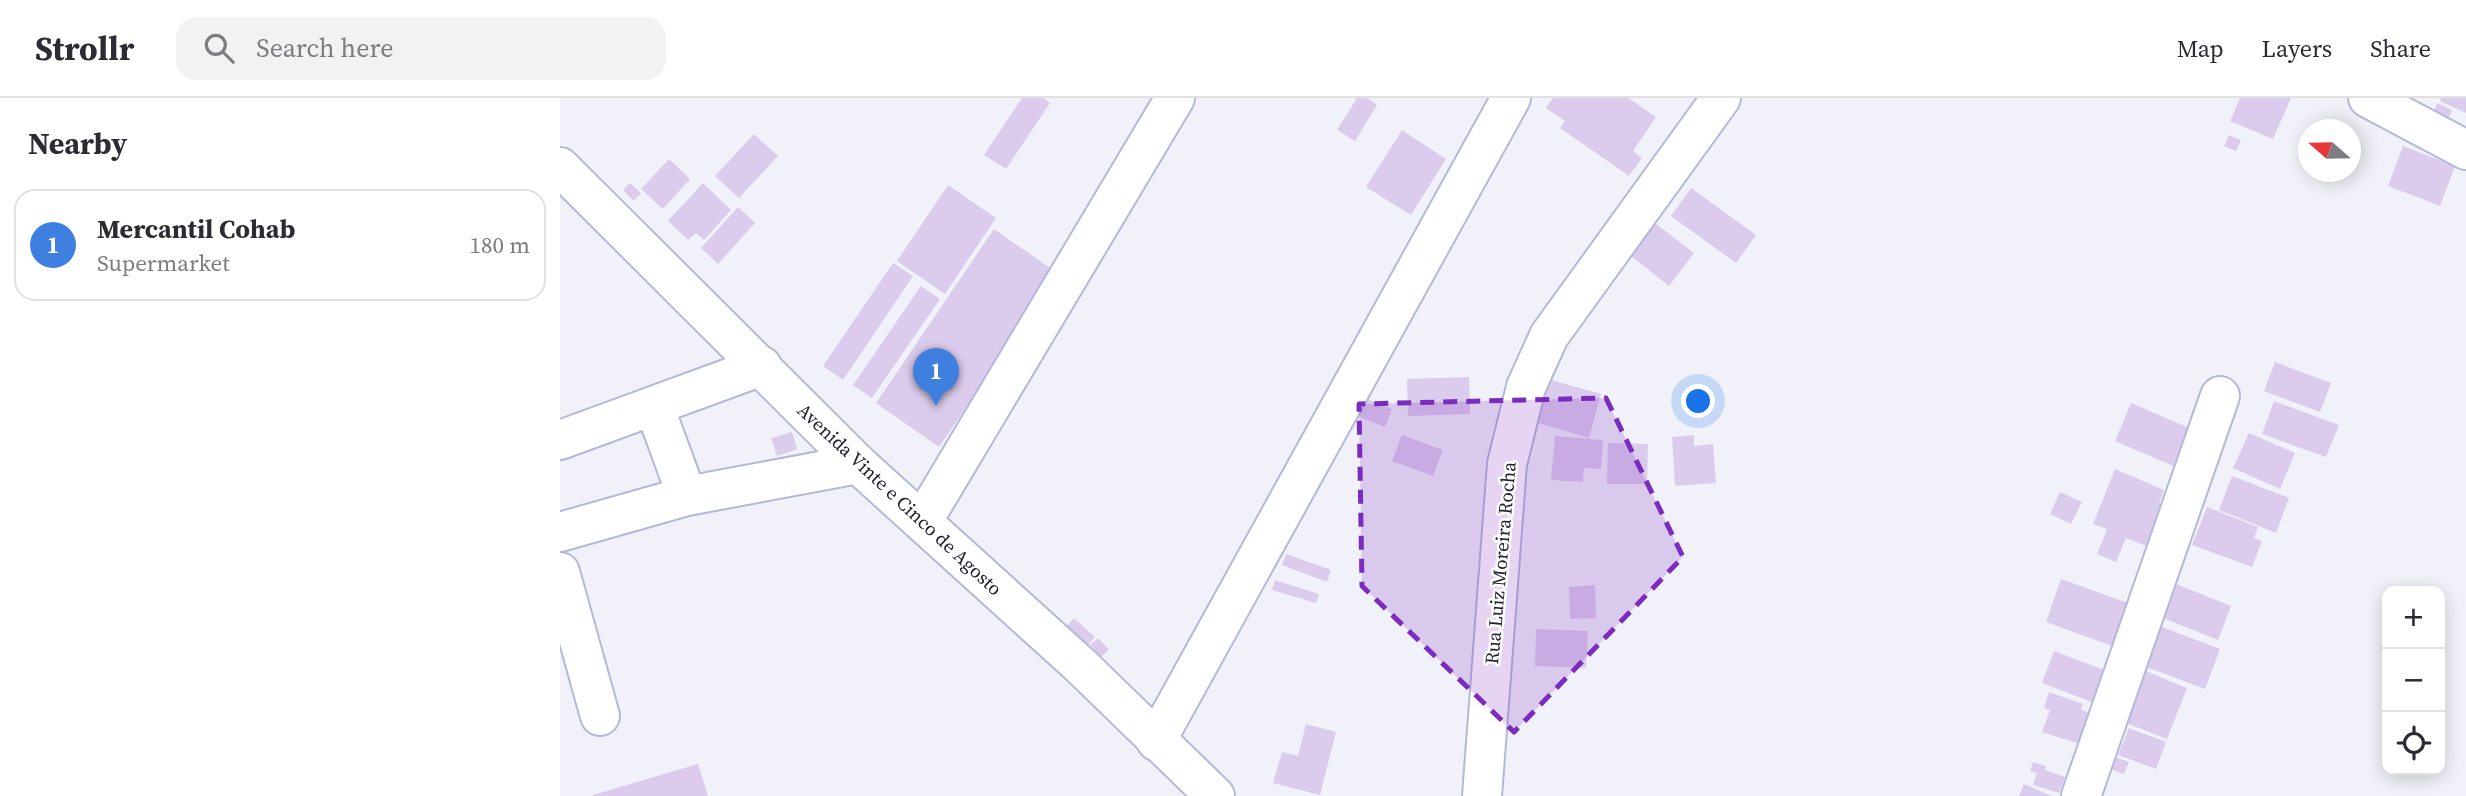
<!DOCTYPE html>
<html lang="en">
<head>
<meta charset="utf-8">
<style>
  :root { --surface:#fff; --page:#f2f2f3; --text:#2b2b33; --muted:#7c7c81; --line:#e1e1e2; --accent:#7c3aed }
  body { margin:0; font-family:"Source Serif 4",serif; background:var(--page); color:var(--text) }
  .controls { position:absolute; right:21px; bottom:21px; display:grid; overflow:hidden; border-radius:14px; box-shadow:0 4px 18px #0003 }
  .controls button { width:63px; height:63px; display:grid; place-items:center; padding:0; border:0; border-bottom:2px solid var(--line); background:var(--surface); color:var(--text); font:35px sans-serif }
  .compass { position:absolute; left:1738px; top:21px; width:63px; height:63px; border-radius:50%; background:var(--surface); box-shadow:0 4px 18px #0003; rotate:290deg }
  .you { position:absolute; left:1139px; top:304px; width:24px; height:24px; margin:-18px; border:5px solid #fff; border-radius:50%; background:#1a73e8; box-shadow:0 0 0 10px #1a73e833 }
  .badge { display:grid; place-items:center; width:46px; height:46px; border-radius:50%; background:var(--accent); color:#fff; font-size:23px; font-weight:700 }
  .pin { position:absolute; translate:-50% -58px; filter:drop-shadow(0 2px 4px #0008) }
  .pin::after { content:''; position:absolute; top:37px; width:24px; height:21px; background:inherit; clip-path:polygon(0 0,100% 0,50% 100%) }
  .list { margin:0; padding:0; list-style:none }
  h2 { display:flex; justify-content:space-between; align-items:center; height:91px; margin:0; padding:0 28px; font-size:30px }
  h2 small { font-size:23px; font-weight:400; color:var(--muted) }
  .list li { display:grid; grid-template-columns:46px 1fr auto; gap:21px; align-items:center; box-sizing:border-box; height:112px; margin:0 14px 14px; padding:0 14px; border:2px solid var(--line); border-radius:21px }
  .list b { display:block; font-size:26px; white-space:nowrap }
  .list p { margin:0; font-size:23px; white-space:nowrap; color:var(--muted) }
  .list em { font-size:23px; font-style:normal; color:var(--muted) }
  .icon { flex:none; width:38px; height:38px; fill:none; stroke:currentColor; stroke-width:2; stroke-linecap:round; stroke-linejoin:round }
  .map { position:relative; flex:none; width:1906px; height:698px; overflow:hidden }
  header { display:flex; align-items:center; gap:42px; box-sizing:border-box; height:98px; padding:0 35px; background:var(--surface); border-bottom:2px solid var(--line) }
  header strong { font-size:33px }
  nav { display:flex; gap:38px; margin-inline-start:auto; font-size:24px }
  .search { width:490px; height:63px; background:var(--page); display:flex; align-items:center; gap:18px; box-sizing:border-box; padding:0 24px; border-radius:21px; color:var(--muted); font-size:26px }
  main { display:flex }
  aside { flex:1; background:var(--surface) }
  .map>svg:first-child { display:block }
  .building { fill:#dbcbec }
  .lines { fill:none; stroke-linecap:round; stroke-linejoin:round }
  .minor-casing { stroke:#b4b8d9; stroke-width:42 }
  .major-casing { stroke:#b4b8d9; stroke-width:42 }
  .minor { stroke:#fff; stroke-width:38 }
  .major { stroke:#fff; stroke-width:38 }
  .marked { fill:#7b2cbf; fill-opacity:0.2; stroke:#7b2cbf; stroke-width:5; stroke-dasharray:14 9; stroke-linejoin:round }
  .labels { text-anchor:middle; stroke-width:5; stroke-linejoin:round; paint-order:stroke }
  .street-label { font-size:19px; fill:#21222f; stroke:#fff }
</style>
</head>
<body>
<header>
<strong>Strollr</strong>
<div class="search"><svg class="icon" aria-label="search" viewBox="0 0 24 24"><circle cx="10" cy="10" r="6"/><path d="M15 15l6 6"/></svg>Search here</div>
<nav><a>Map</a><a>Layers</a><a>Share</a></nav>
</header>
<main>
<aside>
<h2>Nearby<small></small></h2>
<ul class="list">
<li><span class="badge" style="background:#3f7fe0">1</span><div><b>Mercantil Cohab</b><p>Supermarket</p></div><em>180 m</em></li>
</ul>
</aside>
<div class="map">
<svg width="1906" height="698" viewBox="0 0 1906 698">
  <rect width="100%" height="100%" fill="#f1f2f9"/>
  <!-- building -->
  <path class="building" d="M462 0H483L490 5 446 71 424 57Z
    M797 0H807L817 7 795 43 777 32Z
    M993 0H1068L1096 19 1073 53 1082 60 1069 78 1000 30 1005 23 986 10Z
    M1680 0H1731L1713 41 1670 23Z
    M1881 0H1906V15L1880 3Z
    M1877 5 1892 12 1886 26 1872 19Z
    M842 32 886 61 851 117 806 89Z
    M194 36 218 58 179 100 155 78Z
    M1669 37 1681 42 1676 53 1664 48Z
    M1843 48 1895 68 1880 108 1828 88Z
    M109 61 130 81 103 111 81 91Z
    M70 85 81 95 74 103 63 92Z
    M143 85 171 112 144 142 136 135 128 142 108 123Z
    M388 87 436 120 385 196 337 163Z
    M1131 90 1196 137 1176 165 1111 118Z
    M178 109 195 125 158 166 141 150Z
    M1095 125 1134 155 1109 188 1070 157Z
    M434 131 506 181 456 237 379 349 316 305Z
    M333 165 353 178 283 282 263 268Z
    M361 188 380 201 312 300 293 287Z
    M1715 264 1771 285 1760 314 1704 293Z
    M909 279 910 316 848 318 847 281Z
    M988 281 1041 296 1029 340 975 324Z
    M804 300 832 311 825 329 797 318Z
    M1714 303 1779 327 1766 359 1702 336Z
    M1571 305 1629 330 1613 368 1555 343Z
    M232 334 237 351 217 358 211 340Z
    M1689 335 1735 355 1720 391 1673 370Z
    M842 337 883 352 873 378 832 363Z
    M1134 337V348L1153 346 1156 385 1115 388 1112 339Z
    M995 338 1043 342 1041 371 1024 370 1023 384 991 382Z
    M1048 345 1088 346 1087 386H1047Z
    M1555 371 1604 392 1599 406 1608 410 1591 450 1566 440 1556 464 1537 456 1547 431 1533 426Z
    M1672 378 1729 400 1716 435 1659 412Z
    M1500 394 1522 404 1511 426 1490 416Z
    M1647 409 1698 429 1694 440 1702 443 1692 469 1632 447Z
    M726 456 771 472 767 484 722 467Z
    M1501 481 1571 506 1555 549 1486 524Z
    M715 482 759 496 756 505 712 492Z
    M1616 486 1671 508 1658 542 1603 520Z
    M1035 487 1036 520 1010 521 1009 489Z
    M514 520 535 539 526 549 505 530Z
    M1589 524 1660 551 1645 591 1573 564Z
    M976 531 1028 533 1026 570 975 568Z
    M538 540 549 552 541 559 530 547Z
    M1494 553 1544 572 1532 604 1482 585Z
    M1581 571 1627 590 1607 641 1561 623Z
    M1489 594 1523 606 1521 612 1543 619 1532 650 1482 634 1490 612 1484 610Z
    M746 626 776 634 760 697 713 685 722 654 738 658Z
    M1569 630 1606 644 1596 671 1558 657Z
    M1555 659 1569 664 1564 676 1550 671Z
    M1473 664 1486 668 1485 672 1505 679 1499 695 1473 687 1477 675 1470 673Z
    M138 666 148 698H33V697Z
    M1464 686 1492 698H1459Z"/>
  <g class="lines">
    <!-- minor casing -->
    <g class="minor-casing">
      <path id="minor" d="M1808 0 1906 52
        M94 308 127 398
        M0 342 202 268
        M362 424 615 0
        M0 434 127 398 298 366
        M0 474 40 618
        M596 643 951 0
        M922 698 947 366 966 289 989 238 1161 0
        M1521 698 1660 298"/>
    </g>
    <!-- major casing -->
    <g class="major-casing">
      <path id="major" d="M0 69 298 366 520 567 655 698"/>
    </g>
    <!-- minor -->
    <use href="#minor" class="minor"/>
    <!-- major -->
    <use href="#major" class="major"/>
  </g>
  <!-- marked area -->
  <path class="marked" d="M1046 300 1123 459 954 634 802 488 799 306Z"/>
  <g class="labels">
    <!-- street labels -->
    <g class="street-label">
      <text transform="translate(340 401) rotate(43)" y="7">Avenida Vinte e Cinco de Agosto</text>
      <text transform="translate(940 465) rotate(-85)" y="7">Rua Luiz Moreira Rocha</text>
    </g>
  </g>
</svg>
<div class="controls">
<button>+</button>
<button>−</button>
<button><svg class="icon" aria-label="locate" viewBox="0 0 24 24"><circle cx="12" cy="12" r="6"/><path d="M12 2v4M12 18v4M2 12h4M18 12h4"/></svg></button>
</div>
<svg class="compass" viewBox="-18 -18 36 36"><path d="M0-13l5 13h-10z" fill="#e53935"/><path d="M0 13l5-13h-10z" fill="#7c7c81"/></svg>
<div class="you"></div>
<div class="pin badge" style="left:376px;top:308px;background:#3f7fe0">1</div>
</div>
</main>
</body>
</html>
